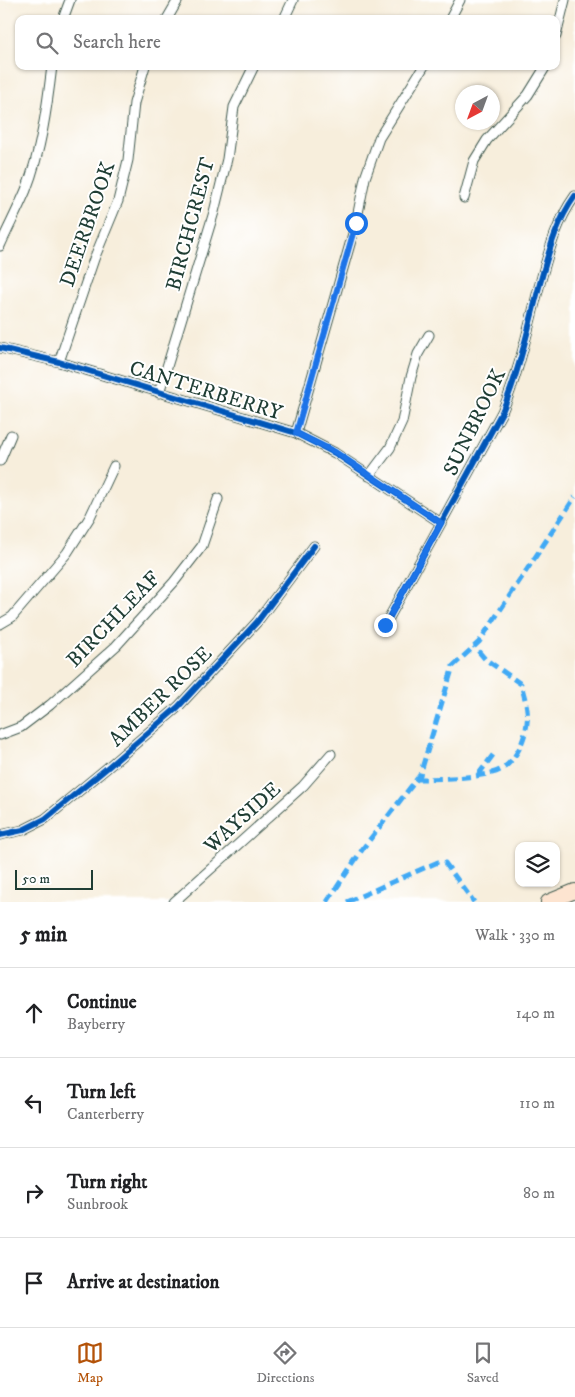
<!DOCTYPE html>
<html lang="en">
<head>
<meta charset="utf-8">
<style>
  :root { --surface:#fff; --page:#f6f6f6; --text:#202124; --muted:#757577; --line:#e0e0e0; --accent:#b45309 }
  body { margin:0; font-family:"IM FELL DW Pica",serif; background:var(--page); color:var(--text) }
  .controls { position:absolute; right:15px; bottom:15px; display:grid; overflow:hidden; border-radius:10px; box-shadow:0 1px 4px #0004 }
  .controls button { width:45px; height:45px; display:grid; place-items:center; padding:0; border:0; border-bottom:1px solid var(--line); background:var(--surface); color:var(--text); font:25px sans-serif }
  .compass { position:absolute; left:455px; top:85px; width:45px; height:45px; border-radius:50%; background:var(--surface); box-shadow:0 1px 4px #0004; rotate:221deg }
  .scale { position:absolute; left:15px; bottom:12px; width:78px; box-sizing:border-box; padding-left:5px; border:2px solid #1f3d34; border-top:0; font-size:14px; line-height:18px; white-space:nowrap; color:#1f3d34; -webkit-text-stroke:4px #fff; paint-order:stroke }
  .stop { position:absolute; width:15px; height:15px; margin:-11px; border:4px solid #1a73e8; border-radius:50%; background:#fff }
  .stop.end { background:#1a73e8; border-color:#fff; box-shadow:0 1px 5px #0008 }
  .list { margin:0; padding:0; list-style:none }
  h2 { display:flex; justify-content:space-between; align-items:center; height:65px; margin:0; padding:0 20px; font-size:21px }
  h2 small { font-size:16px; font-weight:400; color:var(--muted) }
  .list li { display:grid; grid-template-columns:32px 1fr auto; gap:15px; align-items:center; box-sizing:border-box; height:90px; padding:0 20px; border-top:1px solid var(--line) }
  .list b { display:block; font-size:19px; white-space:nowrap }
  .list p { margin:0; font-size:16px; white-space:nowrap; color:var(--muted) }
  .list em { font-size:16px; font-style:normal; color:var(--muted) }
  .icon { flex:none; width:28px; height:28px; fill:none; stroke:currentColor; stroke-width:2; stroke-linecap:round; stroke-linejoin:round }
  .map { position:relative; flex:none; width:575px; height:902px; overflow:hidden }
  .search { position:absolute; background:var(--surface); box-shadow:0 1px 4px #0004; left:15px; right:15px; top:15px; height:55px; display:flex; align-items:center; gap:12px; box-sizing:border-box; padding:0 18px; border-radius:10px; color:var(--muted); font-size:19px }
  .sheet { height:425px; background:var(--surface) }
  nav { display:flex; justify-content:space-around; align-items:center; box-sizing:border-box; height:70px; border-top:1px solid var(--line); background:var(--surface); font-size:14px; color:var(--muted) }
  nav a { display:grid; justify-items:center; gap:2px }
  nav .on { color:var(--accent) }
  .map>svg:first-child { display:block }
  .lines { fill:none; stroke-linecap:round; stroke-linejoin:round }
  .street-casing { stroke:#3f584d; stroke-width:11 }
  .secondary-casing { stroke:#3f584d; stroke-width:16 }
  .street { stroke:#fff; stroke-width:9 }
  .secondary { stroke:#fde4d0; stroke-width:14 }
  .quiet { stroke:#3fa9f5; stroke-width:5; stroke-dasharray:10 5; stroke-linecap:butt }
  .cycleway-casing { stroke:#fff; stroke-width:9 }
  .cycleway { stroke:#0057b8; stroke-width:6 }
  .route { stroke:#1a73e8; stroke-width:6 }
  .labels { text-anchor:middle; stroke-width:4; stroke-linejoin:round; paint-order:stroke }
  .street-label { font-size:21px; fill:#1f3d34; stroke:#fff }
</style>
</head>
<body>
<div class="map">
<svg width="575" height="902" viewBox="0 0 575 902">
  <rect width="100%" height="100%" fill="#fff"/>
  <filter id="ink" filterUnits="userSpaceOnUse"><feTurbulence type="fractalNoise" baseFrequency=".02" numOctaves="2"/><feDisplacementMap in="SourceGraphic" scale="10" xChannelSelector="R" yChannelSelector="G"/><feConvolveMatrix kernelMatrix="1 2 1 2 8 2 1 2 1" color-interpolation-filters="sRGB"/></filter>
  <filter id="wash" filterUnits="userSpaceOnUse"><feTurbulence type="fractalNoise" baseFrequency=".0096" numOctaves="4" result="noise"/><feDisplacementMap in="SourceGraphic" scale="20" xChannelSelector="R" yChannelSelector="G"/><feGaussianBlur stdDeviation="1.12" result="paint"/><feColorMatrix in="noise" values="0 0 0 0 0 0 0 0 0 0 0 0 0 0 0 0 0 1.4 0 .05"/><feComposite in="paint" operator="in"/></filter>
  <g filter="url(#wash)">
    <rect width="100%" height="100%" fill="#f7eedc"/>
  </g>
  <g filter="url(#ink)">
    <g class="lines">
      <!-- street casing -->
      <g class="street-casing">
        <path id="street" d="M63 19 70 0
          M167 19 178 0
          M284 19 293 0
          M450 19 460 0
          M556 36 565 0
          M464 198 474 161 487 140 528 95 546 66
          M0 246C8 228 18 209 26 190 41 151 47 108 52 66
          M0 348 59 362 296 433 335 453 441 523
          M59 362 94 259 118 201 128 160 134 103 145 66
          M159 393 214 212 227 159 234 107 254 66
          M296 433 356 223 365 178 379 138 424 66
          M0 461 11 435
          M369 476 390 448 402 422 411 377 418 354 429 335
          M0 624 12 617 67 553 90 517 114 466
          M385 625 502 412C519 372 528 329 539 287 548 255 555 224 575 196
          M0 735 21 727 50 705 116 646 174 582 202 546 218 499
          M0 835 23 830 45 819 107 768 178 707 257 622 314 546
          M174 902 303 786 331 754"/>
      </g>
      <!-- secondary casing -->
      <g class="secondary-casing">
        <path id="secondary" d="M548 902 575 891"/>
      </g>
      <!-- street -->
      <use href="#street" class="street"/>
      <!-- secondary -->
      <use href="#secondary" class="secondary"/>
      <!-- quiet -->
      <path class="quiet" d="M478 775 493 755
        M416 779C435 779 486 778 500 770 518 761 530 729 527 710 526 701 523 692 521 684L485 659 474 646
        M327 902 364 847 420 775 453 666 479 642 575 497
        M347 902 438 862 445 863 474 902"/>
      <!-- cycleway casing -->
      <g class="cycleway-casing">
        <path id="cycleway" d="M0 348 59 362 296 433 335 453 441 523
          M385 625 502 412C519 372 528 329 539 287 548 255 555 224 575 196
          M0 835 23 830 45 819 107 768 178 707 257 622 314 546"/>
      </g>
      <!-- cycleway -->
      <use href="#cycleway" class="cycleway"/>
    </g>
  </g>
  <g class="lines" filter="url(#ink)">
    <!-- route -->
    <path class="route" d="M356 223 296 433 335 452 441 523 385 625"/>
  </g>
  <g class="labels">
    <!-- street labels -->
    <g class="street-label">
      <text transform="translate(87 224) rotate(-71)" y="7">DEERBROOK</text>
      <text transform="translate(190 224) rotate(-75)" y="7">BIRCHCREST</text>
      <text transform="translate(206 390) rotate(17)" y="7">CANTERBERRY</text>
      <text transform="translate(474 422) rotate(-64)" y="7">SUNBROOK</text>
      <text transform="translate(113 619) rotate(-46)" y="7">BIRCHLEAF</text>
      <text transform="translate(160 696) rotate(-44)" y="7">AMBER ROSE</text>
      <text transform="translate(242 817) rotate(-42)" y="7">WAYSIDE</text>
    </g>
  </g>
</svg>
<div class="controls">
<button><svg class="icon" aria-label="layers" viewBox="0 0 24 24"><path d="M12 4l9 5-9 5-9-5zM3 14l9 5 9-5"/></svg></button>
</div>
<svg class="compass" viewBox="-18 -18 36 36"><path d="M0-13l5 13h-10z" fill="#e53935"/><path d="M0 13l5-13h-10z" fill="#757577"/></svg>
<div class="scale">50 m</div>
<div class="stop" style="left:356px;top:223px"></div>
<div class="stop end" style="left:385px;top:625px"></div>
<div class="search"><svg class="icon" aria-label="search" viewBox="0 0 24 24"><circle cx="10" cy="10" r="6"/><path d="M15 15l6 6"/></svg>Search here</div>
</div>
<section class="sheet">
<h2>5 min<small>Walk · 330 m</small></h2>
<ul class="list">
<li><svg class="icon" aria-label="ahead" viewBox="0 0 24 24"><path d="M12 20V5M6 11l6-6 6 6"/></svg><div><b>Continue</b><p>Bayberry</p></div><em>140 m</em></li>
<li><svg class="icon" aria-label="left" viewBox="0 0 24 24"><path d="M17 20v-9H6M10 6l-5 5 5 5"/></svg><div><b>Turn left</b><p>Canterberry</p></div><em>110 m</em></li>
<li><svg class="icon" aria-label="right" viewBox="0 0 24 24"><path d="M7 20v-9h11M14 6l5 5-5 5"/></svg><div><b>Turn right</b><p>Sunbrook</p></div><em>80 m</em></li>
<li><svg class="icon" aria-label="arrive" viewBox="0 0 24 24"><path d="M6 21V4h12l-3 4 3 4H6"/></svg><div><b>Arrive at destination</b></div></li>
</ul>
</section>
<nav>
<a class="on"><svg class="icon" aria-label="map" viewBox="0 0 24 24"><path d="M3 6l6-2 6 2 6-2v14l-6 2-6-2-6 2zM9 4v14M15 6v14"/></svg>Map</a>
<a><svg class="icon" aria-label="directions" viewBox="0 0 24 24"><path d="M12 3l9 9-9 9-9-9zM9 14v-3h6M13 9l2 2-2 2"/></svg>Directions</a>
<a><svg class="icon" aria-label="saved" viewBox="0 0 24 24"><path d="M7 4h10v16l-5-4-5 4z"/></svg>Saved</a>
</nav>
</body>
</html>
